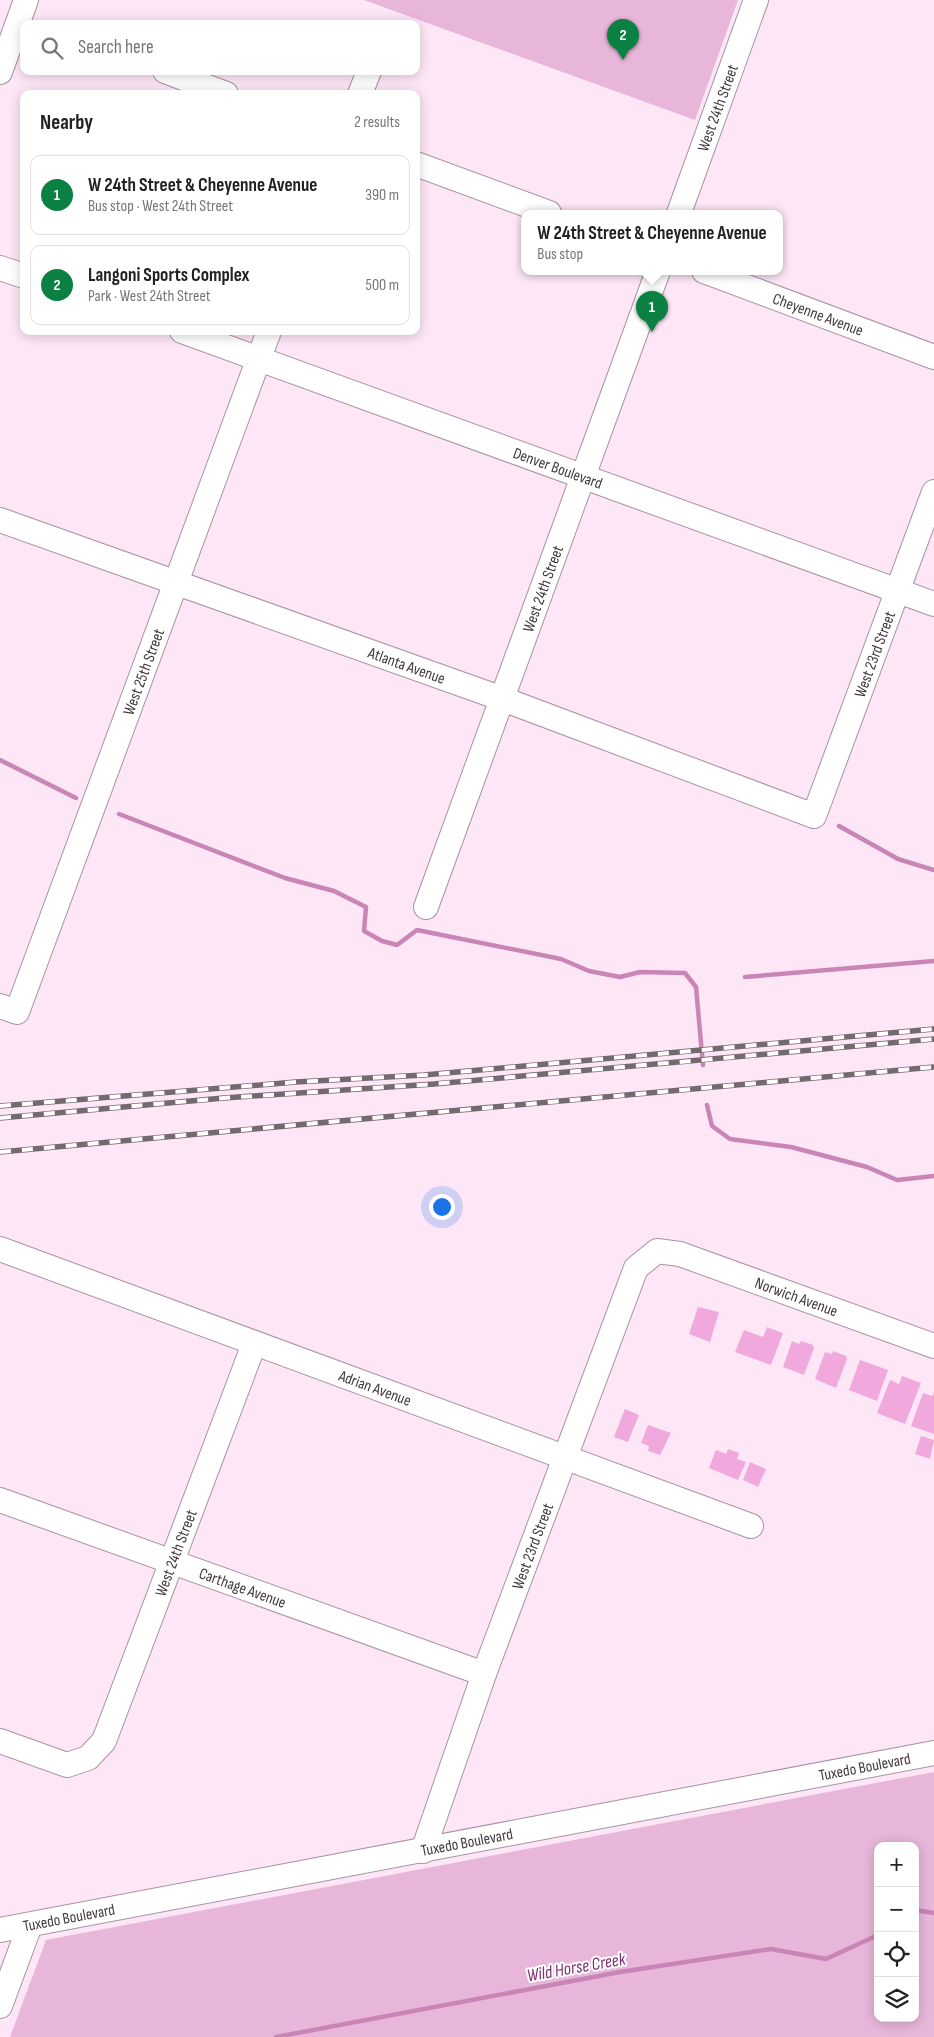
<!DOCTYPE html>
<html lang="en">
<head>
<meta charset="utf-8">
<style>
  :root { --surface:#fff; --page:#f6f6f6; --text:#222; --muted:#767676; --line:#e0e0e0; --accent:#0b8043 }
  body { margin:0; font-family:"Sofia Sans Condensed",sans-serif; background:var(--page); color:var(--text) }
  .controls { position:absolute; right:15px; bottom:15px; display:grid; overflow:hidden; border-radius:10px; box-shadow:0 2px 12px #0003 }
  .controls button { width:45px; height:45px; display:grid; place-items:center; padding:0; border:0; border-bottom:1px solid var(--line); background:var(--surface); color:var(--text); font:25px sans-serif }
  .you { position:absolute; left:441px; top:1206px; width:18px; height:18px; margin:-12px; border:4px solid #fff; border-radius:50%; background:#1a73e8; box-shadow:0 0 0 8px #1a73e833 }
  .badge { display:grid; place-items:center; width:32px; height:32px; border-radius:50%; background:var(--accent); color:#fff; font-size:16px; font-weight:700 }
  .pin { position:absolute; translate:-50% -41px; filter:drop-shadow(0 1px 2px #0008) }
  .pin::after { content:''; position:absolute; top:26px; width:18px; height:15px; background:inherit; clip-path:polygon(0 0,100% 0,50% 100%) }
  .popup { position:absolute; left:521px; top:210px; width:262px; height:65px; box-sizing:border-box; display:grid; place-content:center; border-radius:10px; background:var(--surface); filter:drop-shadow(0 1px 4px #0005); font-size:16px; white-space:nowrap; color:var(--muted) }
  .popup b { font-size:19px; color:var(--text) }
  .popup::after { content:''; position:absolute; left:50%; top:100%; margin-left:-10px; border:10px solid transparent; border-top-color:var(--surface) }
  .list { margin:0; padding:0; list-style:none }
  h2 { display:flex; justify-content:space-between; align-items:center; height:65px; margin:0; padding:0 20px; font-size:21px }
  h2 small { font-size:16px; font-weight:400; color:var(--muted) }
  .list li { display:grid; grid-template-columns:32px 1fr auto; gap:15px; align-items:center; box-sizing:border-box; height:80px; margin:0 10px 10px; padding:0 10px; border:1px solid var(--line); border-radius:10px }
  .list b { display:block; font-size:19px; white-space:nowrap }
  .list p { margin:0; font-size:16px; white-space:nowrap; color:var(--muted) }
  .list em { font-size:16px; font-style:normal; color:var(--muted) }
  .icon { flex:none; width:28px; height:28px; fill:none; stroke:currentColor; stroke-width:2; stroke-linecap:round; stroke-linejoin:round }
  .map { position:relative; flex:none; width:934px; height:2037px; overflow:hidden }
  .search { position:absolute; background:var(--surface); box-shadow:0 2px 12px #0003; left:20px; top:20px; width:400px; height:55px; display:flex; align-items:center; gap:12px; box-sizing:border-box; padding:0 18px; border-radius:10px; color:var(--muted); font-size:19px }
  .panel { position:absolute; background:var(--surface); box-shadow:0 2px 12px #0003; left:20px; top:90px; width:400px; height:245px; border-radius:10px }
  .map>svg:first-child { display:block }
  .green { fill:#e8b6d9; fill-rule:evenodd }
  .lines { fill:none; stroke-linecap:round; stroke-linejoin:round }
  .stream { stroke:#ca85b7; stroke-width:4.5 }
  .building { fill:#f1a9dd }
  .minor-casing { stroke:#a893a2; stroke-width:26 }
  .minor { stroke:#fff; stroke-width:24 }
  .rail-casing { stroke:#746871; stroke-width:5.5 }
  .rail { stroke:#fff; stroke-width:4; stroke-dasharray:11; stroke-linecap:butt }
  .labels { text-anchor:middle; stroke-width:4; stroke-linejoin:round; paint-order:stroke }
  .street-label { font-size:16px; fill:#423940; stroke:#fff }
  .water-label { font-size:18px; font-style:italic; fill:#823070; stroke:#fff }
</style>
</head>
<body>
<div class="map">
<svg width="934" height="2037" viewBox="0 0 934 2037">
  <rect width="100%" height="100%" fill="#fde6f6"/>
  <!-- green -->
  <path class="green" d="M364 0H738L695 120Z
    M934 1772V2037H10L46 1940ZM878 1846H915V2018H878Z"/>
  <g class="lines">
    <!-- stream -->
    <path class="stream" d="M0 760 76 798
      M119 814 285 878 334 891 366 907 364 931 382 941 397 945 417 930 561 959 589 971 620 977 640 972 685 973 696 987 703 1065
      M839 826 898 859 934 870
      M745 977 934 961
      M707 1105 712 1126 730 1139 791 1147 867 1167 897 1180 934 1176
      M915 1910 934 1913
      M276 2037 620 1972 771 1949 826 1959 878 1935"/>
  </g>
  <!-- building -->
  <path class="building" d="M698 1307 719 1312 710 1342 689 1334Z
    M767 1327 783 1333 771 1365 735 1352 744 1330 763 1337Z
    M792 1341 799 1344 801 1341 813 1345 814 1348 804 1375 783 1367Z
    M833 1351 846 1356 847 1359 836 1388 815 1379 825 1352 832 1354Z
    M860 1360 888 1370 877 1401 849 1390Z
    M902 1376 921 1383 905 1424 877 1413 890 1380 899 1384Z
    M934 1392V1434L911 1426 923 1393 932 1396Z
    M625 1409 639 1415 628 1442 614 1437Z
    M648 1425 671 1433 660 1455 648 1451 649 1446 641 1443Z
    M921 1436 934 1440 930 1459 915 1454Z
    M728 1449 739 1453 737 1459 746 1462 738 1480 709 1468 716 1450 726 1454Z
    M750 1462 766 1469 758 1487 743 1480Z"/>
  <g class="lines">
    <!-- minor casing -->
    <g class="minor-casing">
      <g id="minor">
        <path d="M165 71 226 94"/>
        <path d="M0 72 26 0"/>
        <path d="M360 94 369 71"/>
        <path d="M416 164 549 213"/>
        <path id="s1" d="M679 213 756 0"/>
        <path d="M0 268 24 276"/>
        <path id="s2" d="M704 271 934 357"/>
        <path id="s3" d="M182 331 934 604"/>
        <path id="s4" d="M0 520 500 698 814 816 934 492"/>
        <path id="s5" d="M426 907 658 271"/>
        <path id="s6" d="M0 1006 17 1012 269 331"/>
        <path id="s7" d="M0 1249 751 1526"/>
        <path id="s8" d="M0 1500 484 1674"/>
        <path id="s9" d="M0 1741 67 1765 88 1758 104 1741 254 1344"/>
        <path id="s10" d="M423 1851 484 1674 636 1268 657 1251 680 1254 934 1346"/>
        <path id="s11" d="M0 1930 934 1753"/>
        <path d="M0 2006 30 1925"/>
      </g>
    </g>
    <!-- minor -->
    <use href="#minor" class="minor"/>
    <!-- rail casing -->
    <g class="rail-casing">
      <path id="rail" d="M0 1106 296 1082 424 1075 934 1029
        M0 1118 224 1098 434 1084 934 1039
        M0 1152 934 1067"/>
    </g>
    <!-- rail -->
    <use href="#rail" class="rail"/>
  </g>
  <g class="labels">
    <!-- street labels -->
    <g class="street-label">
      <text dy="6" stroke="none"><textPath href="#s1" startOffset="112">West 24th Street</textPath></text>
      <text dy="6" stroke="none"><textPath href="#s2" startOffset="122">Cheyenne Avenue</textPath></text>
      <text dy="6" stroke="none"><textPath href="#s3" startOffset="400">Denver Boulevard</textPath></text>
      <text dy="6" stroke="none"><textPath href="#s5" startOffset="339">West 24th Street</textPath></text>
      <text dy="6" stroke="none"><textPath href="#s4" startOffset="1039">West 23rd Street</textPath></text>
      <text dy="6" stroke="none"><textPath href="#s4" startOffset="432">Atlanta Avenue</textPath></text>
      <text dy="6" stroke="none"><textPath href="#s6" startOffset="381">West 25th Street</textPath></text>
      <text dy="6" stroke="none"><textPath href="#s10" startOffset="795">Norwich Avenue</textPath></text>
      <text dy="6" stroke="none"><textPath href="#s7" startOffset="400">Adrian Avenue</textPath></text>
      <text dy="6" stroke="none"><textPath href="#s10" startOffset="324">West 23rd Street</textPath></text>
      <text dy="6" stroke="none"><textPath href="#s9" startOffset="318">West 24th Street</textPath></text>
      <text dy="6" stroke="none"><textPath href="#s8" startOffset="258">Carthage Avenue</textPath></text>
      <text dy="6" stroke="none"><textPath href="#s11" startOffset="880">Tuxedo Boulevard</textPath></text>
      <text dy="6" stroke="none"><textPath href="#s11" startOffset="475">Tuxedo Boulevard</textPath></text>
      <text dy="6" stroke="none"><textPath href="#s11" startOffset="70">Tuxedo Boulevard</textPath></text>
    </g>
    <!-- water labels -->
    <g class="water-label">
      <text transform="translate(576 1967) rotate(-10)" y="6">Wild Horse Creek</text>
    </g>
  </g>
</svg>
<div class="controls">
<button>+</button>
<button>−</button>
<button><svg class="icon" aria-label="locate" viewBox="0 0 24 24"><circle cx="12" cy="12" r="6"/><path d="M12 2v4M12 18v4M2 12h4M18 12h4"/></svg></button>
<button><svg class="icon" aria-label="layers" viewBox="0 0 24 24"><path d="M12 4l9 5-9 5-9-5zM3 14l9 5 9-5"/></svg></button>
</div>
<div class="you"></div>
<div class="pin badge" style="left:652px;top:332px">1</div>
<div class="popup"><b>W 24th Street &amp; Cheyenne Avenue</b>Bus stop</div>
<div class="pin badge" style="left:623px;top:60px">2</div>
<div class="search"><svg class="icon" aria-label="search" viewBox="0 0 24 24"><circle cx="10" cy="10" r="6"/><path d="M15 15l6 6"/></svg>Search here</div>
<section class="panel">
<h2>Nearby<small>2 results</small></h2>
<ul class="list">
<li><span class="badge">1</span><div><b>W 24th Street &amp; Cheyenne Avenue</b><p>Bus stop · West 24th Street</p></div><em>390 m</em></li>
<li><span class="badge">2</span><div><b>Langoni Sports Complex</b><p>Park · West 24th Street</p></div><em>500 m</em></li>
</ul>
</section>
</div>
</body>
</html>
